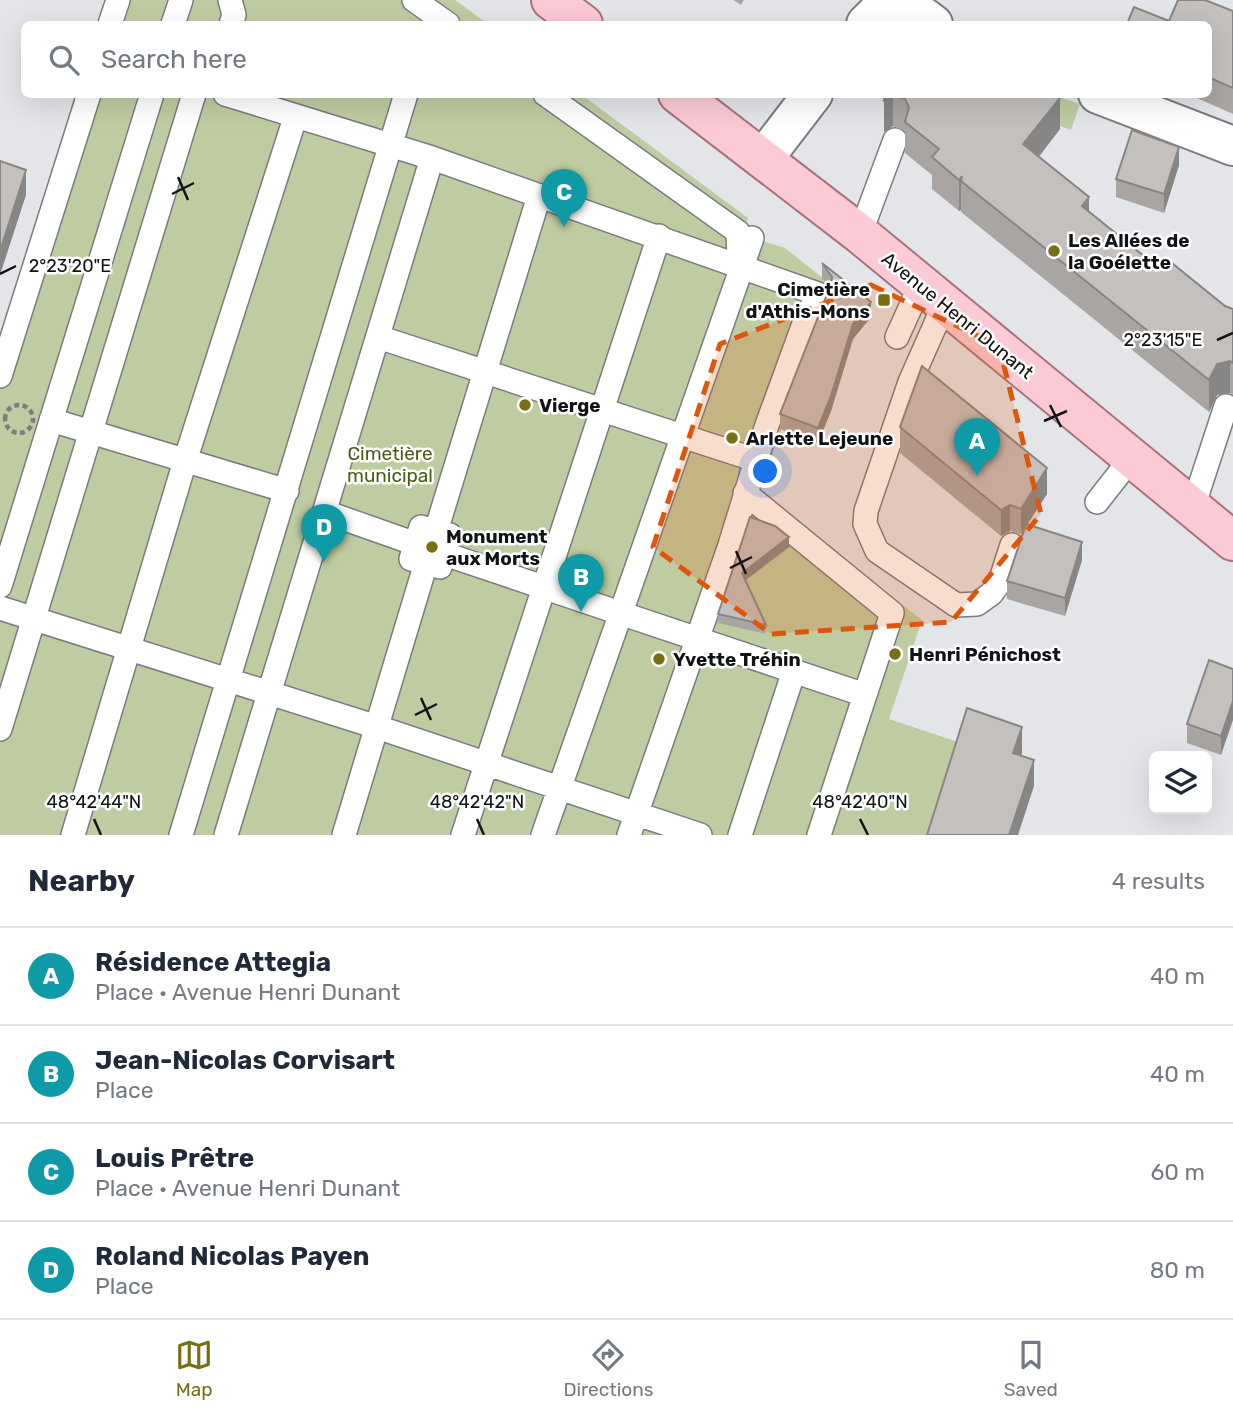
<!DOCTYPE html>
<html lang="en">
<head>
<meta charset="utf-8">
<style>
  :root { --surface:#fff; --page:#f6f6f7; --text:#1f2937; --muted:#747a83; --line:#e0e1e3; --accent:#767012 }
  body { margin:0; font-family:Rubik,sans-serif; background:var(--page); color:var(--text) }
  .controls { position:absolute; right:21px; bottom:21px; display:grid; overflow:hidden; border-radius:10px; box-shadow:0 7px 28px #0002 }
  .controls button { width:63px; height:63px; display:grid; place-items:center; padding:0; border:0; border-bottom:2px solid var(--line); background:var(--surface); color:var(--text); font:35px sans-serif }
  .you { position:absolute; left:766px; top:472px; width:24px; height:24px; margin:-18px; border:5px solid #fff; border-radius:50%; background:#1a73e8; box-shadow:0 0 0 10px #1a73e833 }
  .badge { display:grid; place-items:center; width:46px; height:46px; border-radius:50%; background:var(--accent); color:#fff; font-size:23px; font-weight:700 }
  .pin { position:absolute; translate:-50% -58px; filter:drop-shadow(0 2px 4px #0008) }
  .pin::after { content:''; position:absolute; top:37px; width:24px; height:21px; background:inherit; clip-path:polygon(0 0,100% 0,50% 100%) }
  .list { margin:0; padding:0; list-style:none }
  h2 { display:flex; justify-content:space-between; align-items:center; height:91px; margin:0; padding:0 28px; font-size:30px }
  h2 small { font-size:23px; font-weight:400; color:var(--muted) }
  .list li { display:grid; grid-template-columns:46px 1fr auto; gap:21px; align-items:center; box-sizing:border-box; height:98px; padding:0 28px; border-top:2px solid var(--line) }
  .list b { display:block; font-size:26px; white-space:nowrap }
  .list p { margin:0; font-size:23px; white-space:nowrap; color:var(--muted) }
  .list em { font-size:23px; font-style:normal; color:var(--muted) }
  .icon { flex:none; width:38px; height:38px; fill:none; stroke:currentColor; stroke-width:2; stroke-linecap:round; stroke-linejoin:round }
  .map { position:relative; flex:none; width:1233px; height:835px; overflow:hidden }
  .search { position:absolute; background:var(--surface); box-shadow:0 7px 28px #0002; left:21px; right:21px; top:21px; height:77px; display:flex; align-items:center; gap:18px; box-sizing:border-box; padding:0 24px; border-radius:10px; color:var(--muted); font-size:26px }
  .sheet { height:483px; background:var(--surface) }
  nav { display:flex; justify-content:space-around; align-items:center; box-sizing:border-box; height:98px; border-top:2px solid var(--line); background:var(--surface); font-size:19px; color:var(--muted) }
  nav a { display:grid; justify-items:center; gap:4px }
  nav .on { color:var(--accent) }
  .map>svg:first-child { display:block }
  .green { fill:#bfcca1 }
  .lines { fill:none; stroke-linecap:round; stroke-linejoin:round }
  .service-casing { stroke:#7a7c7f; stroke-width:26 }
  .minor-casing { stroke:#7a7c7f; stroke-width:42 }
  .primary-casing { stroke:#a8737e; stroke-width:42 }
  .path { stroke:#7d7e80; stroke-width:4.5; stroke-dasharray:5 3.5; stroke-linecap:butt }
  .service { stroke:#fff; stroke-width:23 }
  .minor { stroke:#fff; stroke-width:38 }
  .primary { stroke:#fbcad4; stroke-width:38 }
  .wall { fill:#a8a5a3 }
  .shaded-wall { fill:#888685 }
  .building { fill:#c3c0be; stroke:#888685; stroke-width:2 }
  .marked { fill:#dd560c; fill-opacity:0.2; stroke:#dd560c; stroke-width:5; stroke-dasharray:14 9; stroke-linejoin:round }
  .ticks { fill:none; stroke:#121314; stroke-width:2.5 }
  .poi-dot { fill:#767012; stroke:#fff; stroke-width:2.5 }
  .labels { text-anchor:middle; stroke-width:5; stroke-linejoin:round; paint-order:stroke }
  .poi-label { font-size:19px; font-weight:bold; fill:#121314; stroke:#fff; text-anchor:start }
  .street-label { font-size:19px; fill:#121314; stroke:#fff }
  .park-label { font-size:19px; fill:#4b5c12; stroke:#fff }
  .ticks-label { font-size:18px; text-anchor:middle; fill:#121314; stroke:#fff; stroke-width:5; stroke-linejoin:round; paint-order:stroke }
</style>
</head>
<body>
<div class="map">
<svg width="1233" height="835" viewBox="0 0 1233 835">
  <rect width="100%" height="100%" fill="#e3e5e8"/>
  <!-- green -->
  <path class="green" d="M105 0H455L488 24H97Z
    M75 95H582L748 218 742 235 785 248 834 287 758 492 922 620 889 719 964 744 936 835H0V337Z
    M978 95H1053L1080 104 1071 130Z"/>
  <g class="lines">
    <!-- service casing -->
    <g class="service-casing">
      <path id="service" d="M230 0 234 15 231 24
        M414 0 448 24
        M110 24 118 0
        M173 24 181 0
        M225 94 432 158 818 294 805 321 767 425 730 545 629 835
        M545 94 738 232 739 259
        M860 234 895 140
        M945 303 910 382 866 511 865 524 877 551 956 605 977 604 991 594 1000 582 1012 545
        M378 337 756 460
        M897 337 921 284
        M0 376 89 94
        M51 420 287 491
        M745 493 892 613 865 695
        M1097 502 1133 456
        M1193 507 1226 406
        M325 512 416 544
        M421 527 450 535 440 567 411 559Z
        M436 531 539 196
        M445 554 611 610
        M0 586 152 94
        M624 604 752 238
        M0 608 377 727 700 835
        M632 617 865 695 819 835
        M0 729 194 94
        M73 835 185 461 295 118
        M181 835 406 94
        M226 835 432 158
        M344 835 426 563
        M463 835 659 236
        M543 835 617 624
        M740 835 794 671"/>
    </g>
    <!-- minor casing -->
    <g class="minor-casing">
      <path id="minor" d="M900 0 933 24
        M866 24 890 0
        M1098 94 1233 146
        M763 159 813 94"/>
    </g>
    <!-- primary casing -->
    <g class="primary-casing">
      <path id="primary" d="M551 0 583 24
        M678 94 860 234 1233 541"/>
    </g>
    <!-- path -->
    <path class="path" d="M5 419a14 14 0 1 1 28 0a14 14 0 1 1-28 0Z"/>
    <!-- service -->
    <use href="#service" class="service"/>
    <!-- minor -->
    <use href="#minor" class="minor"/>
    <!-- primary -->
    <use href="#primary" class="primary"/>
  </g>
  <!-- wall -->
  <path class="wall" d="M733 0H744L741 5Z
    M1233 11V114L1188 94H1208V24L1169 21Z
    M886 94H1051L1060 129 1039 157 1089 211 1160 269 1225 306 1233 309V395L1230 393 1217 395 1209 412 961 212V210L959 211 932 189V175L905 153V131L893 126 884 132Z
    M1179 165 1164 213 1116 197V179Z
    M822 263 871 317 853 339 831 411 818 443 780 429V414L829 288 822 278Z
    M900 427 1047 494 1027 525 1082 560 1065 616 1007 599V581L1024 529 1021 534 1010 531 1001 536 900 453Z
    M750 517 789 547 745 580 766 625V634L718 623V614Z
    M1233 669 1221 755 1187 743V724Z"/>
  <!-- shaded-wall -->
  <path class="shaded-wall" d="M893 95V126L884 132V100Z
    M1060 98V129L1023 176V144Z
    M1179 147V165L1164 213V194Z
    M26 170V195L0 275V251Z
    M962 176 961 181V210L959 211V180Z
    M1089 197V229L1082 206Z
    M871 302V317L853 339 831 411 818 443V428L853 324Z
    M1230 361V393L1217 395 1209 412V380L1217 364Z
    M1047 468V494L1021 534V509Z
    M1010 505V531L1001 536V510Z
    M789 537V547L742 583V573Z
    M1082 542V560L1065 616V598Z
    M1233 701V720L1221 755V736Z
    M1022 727V753L1013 779V753Z
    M1034 760V786L1018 835H1009Z"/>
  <!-- building -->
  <path class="building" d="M1178 0H1205L1233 11V88L1208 77V24H1127L1134 7 1169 21Z
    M886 94H1051L1060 98 1023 144 1089 197 1082 206 1160 269 1168 260 1225 306 1233 309V363L1230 361 1217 364 1209 380 961 181 962 176 959 180 932 157 939 149 905 122 909 107 905 99 893 95 884 100Z
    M1132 130 1179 147 1164 194 1116 179Z
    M0 161 26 170 0 251Z
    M822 263 871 302 853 324 831 396 818 428 780 414 831 284 832 277Z
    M922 366 1047 468 1021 509 1010 505 1001 510 900 427Z
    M750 517 775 526 789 537 742 573 766 625 718 614Z
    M1026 524 1082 542 1065 598 1007 581Z
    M1209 660 1233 669V701L1221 736 1187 724Z
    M967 708 1022 727 1013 753 1034 760 1009 835H927Z"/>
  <!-- marked area -->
  <path class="marked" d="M871 285 999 346 1041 514 951 622 771 634 653 547 720 344Z"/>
  <!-- ticks -->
  <path class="ticks" d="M178 177 188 200M172 194 194 183M0 274 16 266M1217 340 1233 333M1050 405 1061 427M1044 421 1067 411M736 551 746 574M730 568 752 557M421 698 431 720M415 715 437 704M94 819 101 835M477 819 484 835M860 819 868 835"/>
  <!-- markers -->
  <g class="poi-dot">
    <circle cx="1054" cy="251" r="7"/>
    <rect x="877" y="293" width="14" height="14" rx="3.5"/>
    <circle cx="525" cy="405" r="7"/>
    <circle cx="732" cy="438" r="7"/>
    <circle cx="432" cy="547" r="7"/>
    <circle cx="895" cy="654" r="7"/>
    <circle cx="659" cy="659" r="7"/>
  </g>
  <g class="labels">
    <!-- poi labels -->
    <g class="poi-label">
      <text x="1068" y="247">Les Allées de<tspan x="1068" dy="22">la Goélette</tspan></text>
      <text x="870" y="296" text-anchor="end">Cimetière<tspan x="870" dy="22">d'Athis-Mons</tspan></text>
      <text x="539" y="412">Vierge</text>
      <text x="746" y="445">Arlette Lejeune</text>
      <text x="446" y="543">Monument<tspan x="446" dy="22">aux Morts</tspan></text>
      <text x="909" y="661">Henri Pénichost</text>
      <text x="673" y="666">Yvette Tréhin</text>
    </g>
    <!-- street labels -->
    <g class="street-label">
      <text transform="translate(958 315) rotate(39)" y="7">Avenue Henri Dunant</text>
    </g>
    <!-- park labels -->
    <g class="park-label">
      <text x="390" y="460">Cimetière<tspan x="390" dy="22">municipal</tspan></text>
    </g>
  </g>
  <g class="ticks-label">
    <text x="70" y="272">2°23'20"E</text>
    <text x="1163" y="346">2°23'15"E</text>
    <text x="94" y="808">48°42'44"N</text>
    <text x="477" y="808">48°42'42"N</text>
    <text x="860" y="808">48°42'40"N</text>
  </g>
</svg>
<div class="controls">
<button><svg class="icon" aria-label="layers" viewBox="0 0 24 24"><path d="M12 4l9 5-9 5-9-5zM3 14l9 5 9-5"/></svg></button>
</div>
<div class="you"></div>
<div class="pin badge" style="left:977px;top:476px;background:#0f9aa8">A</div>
<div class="pin badge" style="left:581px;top:612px;background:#0f9aa8">B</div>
<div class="pin badge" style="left:564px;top:227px;background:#0f9aa8">C</div>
<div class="pin badge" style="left:324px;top:562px;background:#0f9aa8">D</div>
<div class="search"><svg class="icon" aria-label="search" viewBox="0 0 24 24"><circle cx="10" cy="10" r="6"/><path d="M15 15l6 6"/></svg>Search here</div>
</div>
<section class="sheet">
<h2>Nearby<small>4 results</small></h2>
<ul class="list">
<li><span class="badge" style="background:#0f9aa8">A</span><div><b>Résidence Attegia</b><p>Place · Avenue Henri Dunant</p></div><em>40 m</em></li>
<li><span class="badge" style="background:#0f9aa8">B</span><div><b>Jean-Nicolas Corvisart</b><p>Place</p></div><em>40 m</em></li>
<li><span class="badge" style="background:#0f9aa8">C</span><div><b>Louis Prêtre</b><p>Place · Avenue Henri Dunant</p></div><em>60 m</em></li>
<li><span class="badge" style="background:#0f9aa8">D</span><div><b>Roland Nicolas Payen</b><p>Place</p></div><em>80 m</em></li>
</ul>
</section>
<nav>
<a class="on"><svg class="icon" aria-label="map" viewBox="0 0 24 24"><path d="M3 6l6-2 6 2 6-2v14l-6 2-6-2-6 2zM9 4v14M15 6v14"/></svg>Map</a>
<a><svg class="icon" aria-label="directions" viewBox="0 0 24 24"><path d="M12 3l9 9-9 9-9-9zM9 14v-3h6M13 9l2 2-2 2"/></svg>Directions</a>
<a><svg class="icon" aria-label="saved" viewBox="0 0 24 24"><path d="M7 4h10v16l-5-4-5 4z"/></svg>Saved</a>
</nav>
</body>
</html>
